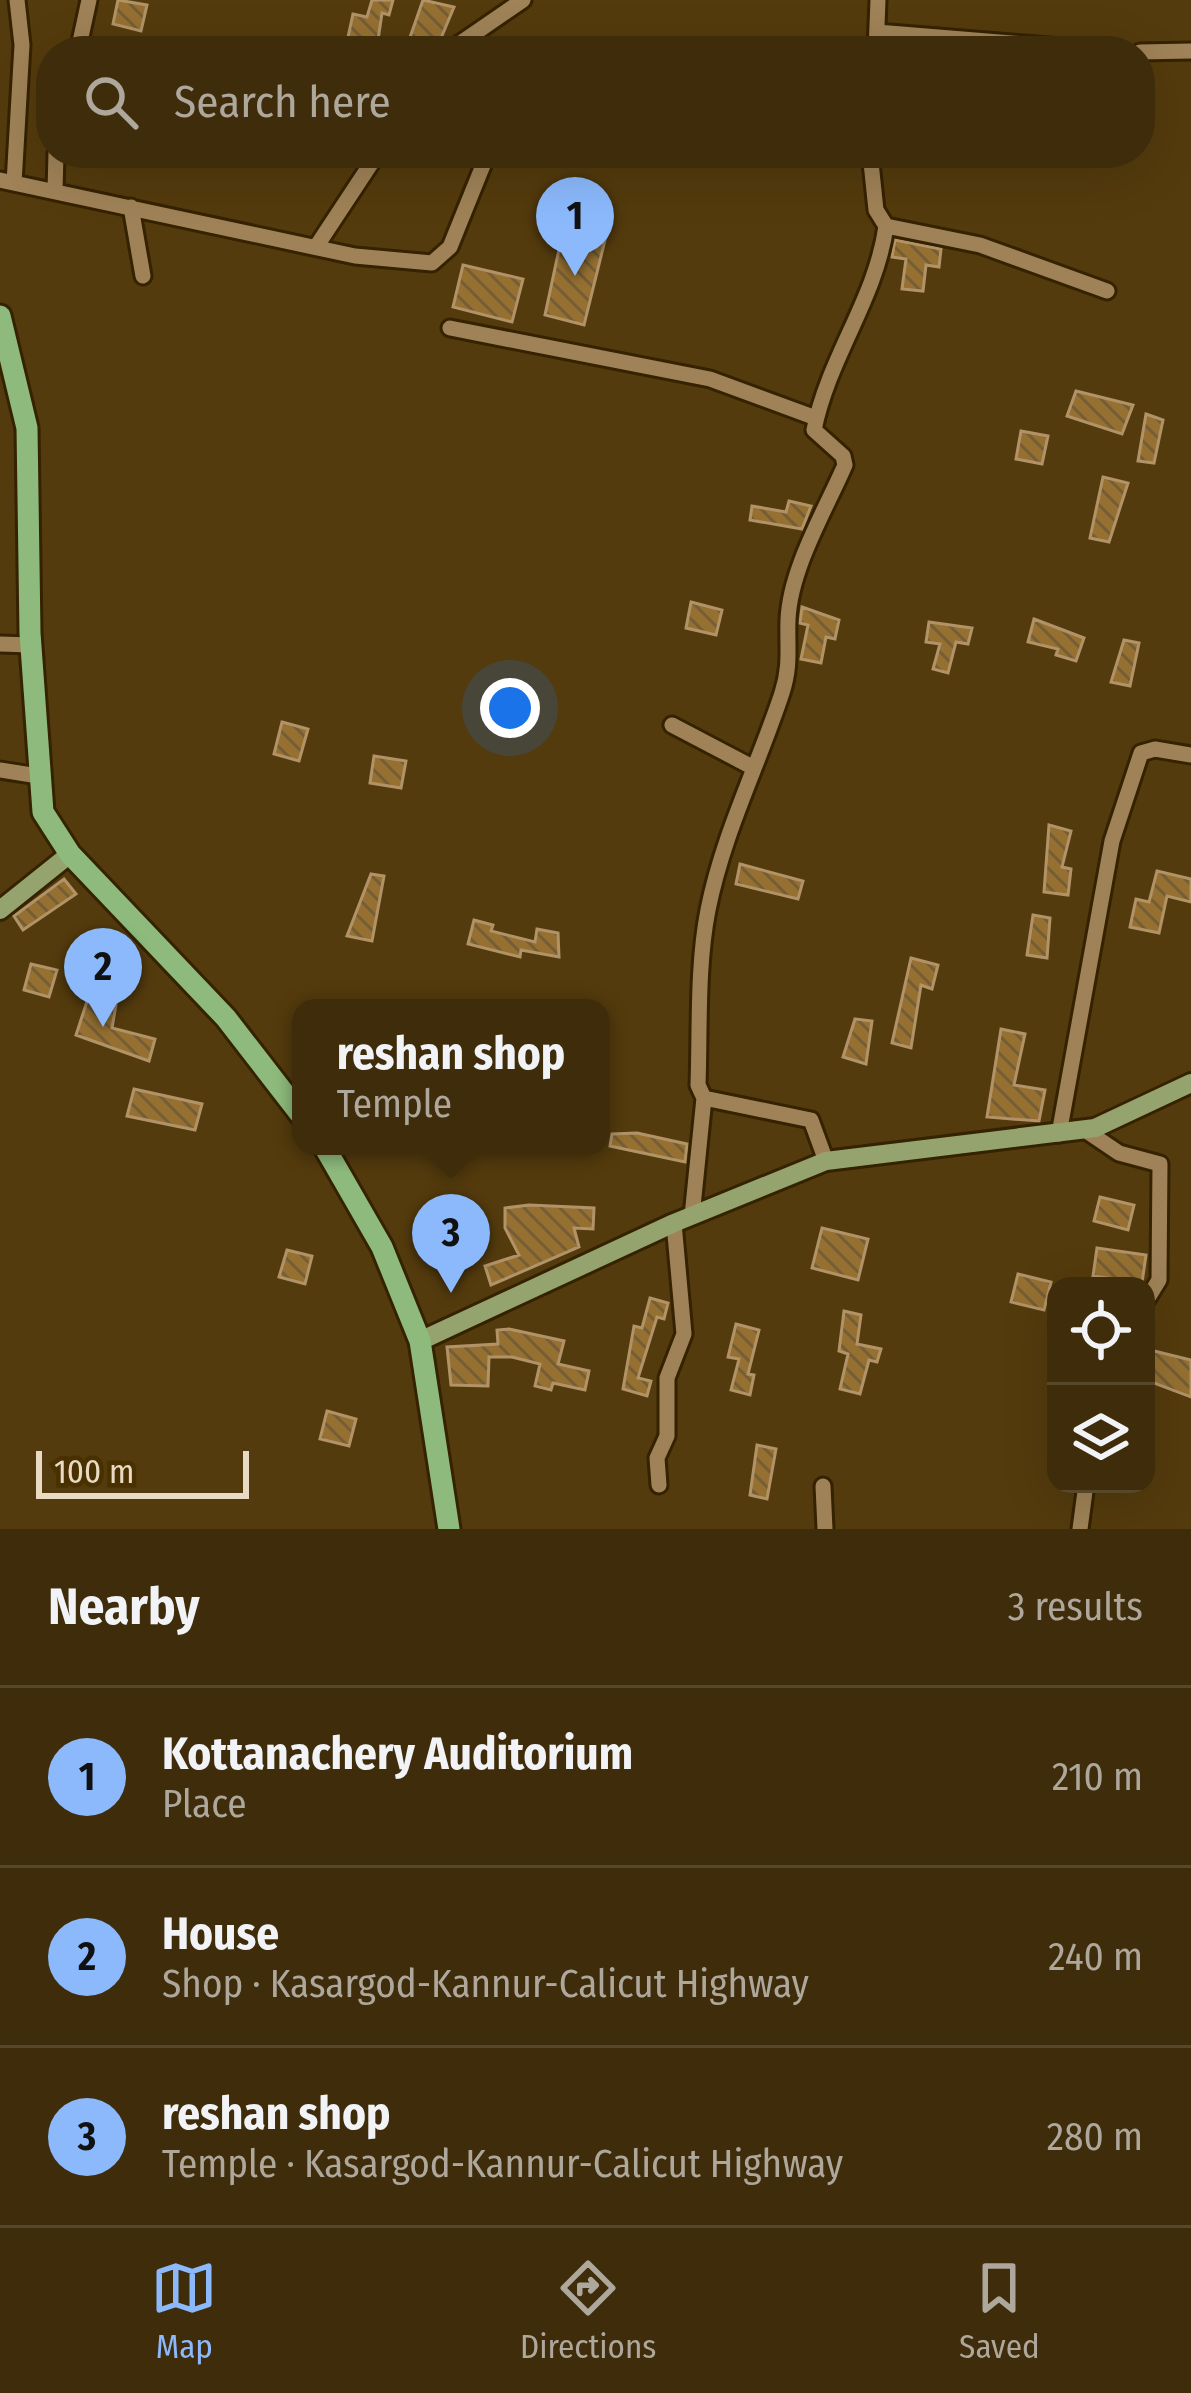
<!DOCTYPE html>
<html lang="en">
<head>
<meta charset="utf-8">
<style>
  :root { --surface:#3f2c0a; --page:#4a3818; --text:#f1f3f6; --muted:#ada79c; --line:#58482b; --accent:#8bb9fc }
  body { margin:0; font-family:"Fira Sans Condensed",sans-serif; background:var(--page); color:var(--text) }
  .controls { position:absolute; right:36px; bottom:36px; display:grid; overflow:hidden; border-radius:24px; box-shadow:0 12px 48px #0002 }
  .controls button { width:108px; height:108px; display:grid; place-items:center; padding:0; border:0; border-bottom:3px solid var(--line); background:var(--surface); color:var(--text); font:60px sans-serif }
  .scale { position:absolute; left:36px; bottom:30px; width:213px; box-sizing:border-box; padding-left:12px; border:6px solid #e9dac3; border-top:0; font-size:33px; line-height:42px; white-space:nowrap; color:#e9dac3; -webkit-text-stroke:9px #493000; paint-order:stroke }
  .you { position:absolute; left:510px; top:708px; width:42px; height:42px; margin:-30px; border:9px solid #fff; border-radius:50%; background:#1a73e8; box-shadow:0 0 0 18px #1a73e833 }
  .badge { display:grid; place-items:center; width:78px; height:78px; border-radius:50%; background:var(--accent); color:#111; font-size:39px; font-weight:700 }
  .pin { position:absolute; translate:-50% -99px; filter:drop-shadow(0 3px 6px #0008) }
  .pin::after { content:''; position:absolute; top:63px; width:42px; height:36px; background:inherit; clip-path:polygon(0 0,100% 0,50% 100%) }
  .popup { position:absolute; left:292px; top:999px; width:318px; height:156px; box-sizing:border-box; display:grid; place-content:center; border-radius:24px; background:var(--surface); filter:drop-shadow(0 3px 9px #0005); font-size:39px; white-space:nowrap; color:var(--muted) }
  .popup b { font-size:45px; color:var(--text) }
  .popup::after { content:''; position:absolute; left:50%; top:100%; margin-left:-24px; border:24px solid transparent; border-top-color:var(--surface) }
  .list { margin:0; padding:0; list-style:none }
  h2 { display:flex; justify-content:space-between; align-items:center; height:156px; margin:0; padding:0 48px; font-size:51px }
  h2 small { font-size:39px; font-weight:400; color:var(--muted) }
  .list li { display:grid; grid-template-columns:78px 1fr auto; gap:36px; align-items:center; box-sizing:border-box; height:180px; padding:0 48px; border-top:3px solid var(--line) }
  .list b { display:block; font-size:45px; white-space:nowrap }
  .list p { margin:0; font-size:39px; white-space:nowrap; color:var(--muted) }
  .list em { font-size:39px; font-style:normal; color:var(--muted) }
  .icon { flex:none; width:66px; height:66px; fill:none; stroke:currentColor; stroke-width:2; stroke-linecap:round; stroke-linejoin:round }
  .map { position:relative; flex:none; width:1191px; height:1529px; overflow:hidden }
  .search { position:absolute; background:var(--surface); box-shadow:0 12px 48px #0002; left:36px; right:36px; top:36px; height:132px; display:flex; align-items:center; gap:30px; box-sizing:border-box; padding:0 42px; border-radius:48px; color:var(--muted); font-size:45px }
  .sheet { height:696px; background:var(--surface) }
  nav { display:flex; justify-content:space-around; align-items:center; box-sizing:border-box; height:168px; border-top:3px solid var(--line); background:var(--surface); font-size:33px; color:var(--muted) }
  nav a { display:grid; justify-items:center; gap:6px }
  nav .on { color:var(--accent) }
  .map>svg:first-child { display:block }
  .building { fill:url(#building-back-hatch); stroke:#b19367; stroke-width:3 }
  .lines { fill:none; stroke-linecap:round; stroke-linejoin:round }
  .minor-casing { stroke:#352201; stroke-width:21 }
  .major-casing { stroke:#352201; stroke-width:24 }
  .highway-casing { stroke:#352201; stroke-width:27 }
  .minor { stroke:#9f8257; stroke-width:15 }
  .major { stroke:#95a46e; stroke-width:18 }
  .highway { stroke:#8ebb7d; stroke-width:21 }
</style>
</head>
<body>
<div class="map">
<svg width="1191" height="1529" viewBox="0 0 1191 1529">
  <defs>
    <pattern id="building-back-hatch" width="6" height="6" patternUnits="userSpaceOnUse" patternTransform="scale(3)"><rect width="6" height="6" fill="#957031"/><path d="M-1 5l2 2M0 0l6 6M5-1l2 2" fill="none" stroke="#755d35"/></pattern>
  </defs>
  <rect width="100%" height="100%" fill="#543b0d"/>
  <!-- building -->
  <path class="building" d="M118 0 147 5 141 31 113 24Z
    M372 0H393L389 15 382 13 378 40 371 39 368 51H345L353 14 367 17Z
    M423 0 454 7 436 50 408 43Z
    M564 226 606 236 584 325 545 315Z
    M895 240 941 249 939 267 926 265 923 291 902 289 906 259 892 257Z
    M463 265 523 279 512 322 453 307Z
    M1076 391 1133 405 1122 434 1067 416Z
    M1146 414 1163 420 1154 463 1138 461Z
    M1021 431 1048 436 1042 464 1016 459Z
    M1103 477 1128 483 1109 542 1090 538Z
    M789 501 811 506 802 529 750 520 752 506 786 512Z
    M691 602 722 610 716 635 686 628Z
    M802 607 839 620 835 639 826 637 821 663 801 659 808 625 800 623Z
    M1034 619 1084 638 1076 661 1056 655 1058 649 1028 642Z
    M929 622 972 628 968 644 956 642 948 673 933 669 940 644 926 642Z
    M1124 640 1139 643 1130 686 1111 682Z
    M282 722 308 729 299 761 274 754Z
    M374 756 406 761 401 788 370 783Z
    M1049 825 1071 831 1062 867 1071 869 1068 895 1044 892Z
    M740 864 803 881 798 899 736 884Z
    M1157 871 1191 879V902L1167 896 1159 933 1130 927 1136 899 1149 902Z
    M371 874 384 876 372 941 347 936Z
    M64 879 76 894 23 930 14 916Z
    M1033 915 1050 918 1047 958 1027 955Z
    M474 920 493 925 491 931 535 942 537 929 558 933 559 957 521 950 520 957 468 944Z
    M911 958 938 965 932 989 921 985 911 1048 892 1043Z
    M31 964 57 970 49 997 24 990Z
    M92 986 118 993 112 1028 155 1039 149 1061 76 1035Z
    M855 1019 872 1021 866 1064 843 1057Z
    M1001 1029 1025 1034 1014 1085 1045 1090 1039 1121 987 1117Z
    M134 1089 202 1104 195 1130 127 1116Z
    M637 1133 687 1144 685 1162 610 1146 612 1134Z
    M1100 1197 1134 1205 1128 1230 1094 1221Z
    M529 1205 594 1208 593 1229 574 1228 579 1247 491 1285 485 1266 519 1255 505 1228V1208Z
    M822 1228 868 1239 858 1280 812 1268Z
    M1097 1248 1146 1255 1142 1283 1093 1276Z
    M287 1250 312 1256 305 1284 279 1277Z
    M1018 1274 1051 1282 1044 1310 1011 1302Z
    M650 1298 668 1303 664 1319 657 1317 638 1378 651 1381 647 1396 623 1389 634 1326 642 1328Z
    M844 1311 861 1315 857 1344 881 1349 877 1362 869 1360 860 1394 840 1389 848 1354 839 1351Z
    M736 1324 759 1330 748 1374 754 1375 750 1395 731 1390 739 1359 728 1357Z
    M509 1329 564 1341 558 1364 589 1371 585 1390 553 1383 551 1390 535 1386 540 1364 512 1357H489L488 1386 451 1385 447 1347 498 1344 497 1330Z
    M1146 1349 1191 1360V1397L1146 1380Z
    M327 1411 356 1419 349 1446 320 1439Z
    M757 1445 776 1449 767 1499 750 1495Z"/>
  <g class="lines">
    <!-- minor casing -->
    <g class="minor-casing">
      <path id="minor" d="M877 32 1110 51
        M78 51 89 0
        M449 51 523 0
        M876 51 878 0
        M1140 52 1191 51
        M870 153 876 210 886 226 980 245 1107 291
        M0 180 355 256 432 263 450 247 488 153
        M14 183 22 45 17 0
        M55 191 56 153
        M131 207 143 276
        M316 247 378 153
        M450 328 710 379 816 418
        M0 644 31 645
        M672 725 752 767
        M0 770 38 776
        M1085 1130 1119 1153 1160 1164 1159 1280 1146 1301
        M1059 1134 1112 841 1141 753 1155 749 1191 755
        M826 1161 811 1120 704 1098 698 1085C700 1028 697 966 708 910 723 834 758 766 782 693 791 666 787 647 788 620 790 569 825 511 845 465L843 456 814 430C829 356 876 299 886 226
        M692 1216 704 1098
        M659 1485 657 1458 667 1436V1378L684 1334 674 1223
        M823 1486 825 1529
        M1080 1529 1086 1484"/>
    </g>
    <!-- major casing -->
    <g class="major-casing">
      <path id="major" d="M0 910 70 854
        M420 1341 674 1223 826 1161 1095 1128 1191 1083"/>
    </g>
    <!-- highway casing -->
    <g class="highway-casing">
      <path id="highway" d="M0 316 27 428 30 633 43 812 70 854 226 1018 301 1115
        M324 1146 382 1247 420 1341 449 1529"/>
    </g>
    <!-- minor -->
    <use href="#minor" class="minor"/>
    <!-- major -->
    <use href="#major" class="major"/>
    <!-- highway -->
    <use href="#highway" class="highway"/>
  </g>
</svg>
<div class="controls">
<button><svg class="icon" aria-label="locate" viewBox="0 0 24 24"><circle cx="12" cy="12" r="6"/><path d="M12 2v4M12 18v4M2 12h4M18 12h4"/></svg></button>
<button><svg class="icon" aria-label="layers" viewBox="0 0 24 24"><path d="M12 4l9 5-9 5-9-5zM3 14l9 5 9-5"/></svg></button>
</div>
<div class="scale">100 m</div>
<div class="you"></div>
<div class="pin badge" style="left:575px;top:276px">1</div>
<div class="pin badge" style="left:103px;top:1027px">2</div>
<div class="pin badge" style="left:451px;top:1293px">3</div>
<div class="popup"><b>reshan shop</b>Temple</div>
<div class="search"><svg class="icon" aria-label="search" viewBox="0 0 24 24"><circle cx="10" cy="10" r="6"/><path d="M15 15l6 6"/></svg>Search here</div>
</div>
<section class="sheet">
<h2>Nearby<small>3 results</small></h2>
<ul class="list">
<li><span class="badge">1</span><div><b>Kottanachery Auditorium</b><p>Place</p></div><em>210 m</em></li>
<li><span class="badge">2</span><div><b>House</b><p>Shop · Kasargod-Kannur-Calicut Highway</p></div><em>240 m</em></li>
<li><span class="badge">3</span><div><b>reshan shop</b><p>Temple · Kasargod-Kannur-Calicut Highway</p></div><em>280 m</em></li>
</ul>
</section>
<nav>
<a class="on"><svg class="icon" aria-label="map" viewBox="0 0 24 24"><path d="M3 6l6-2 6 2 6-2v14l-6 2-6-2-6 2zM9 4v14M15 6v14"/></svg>Map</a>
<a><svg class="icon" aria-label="directions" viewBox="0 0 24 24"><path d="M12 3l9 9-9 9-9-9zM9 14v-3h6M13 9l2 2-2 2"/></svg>Directions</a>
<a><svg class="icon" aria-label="saved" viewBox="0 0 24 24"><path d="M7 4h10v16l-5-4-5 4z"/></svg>Saved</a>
</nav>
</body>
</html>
